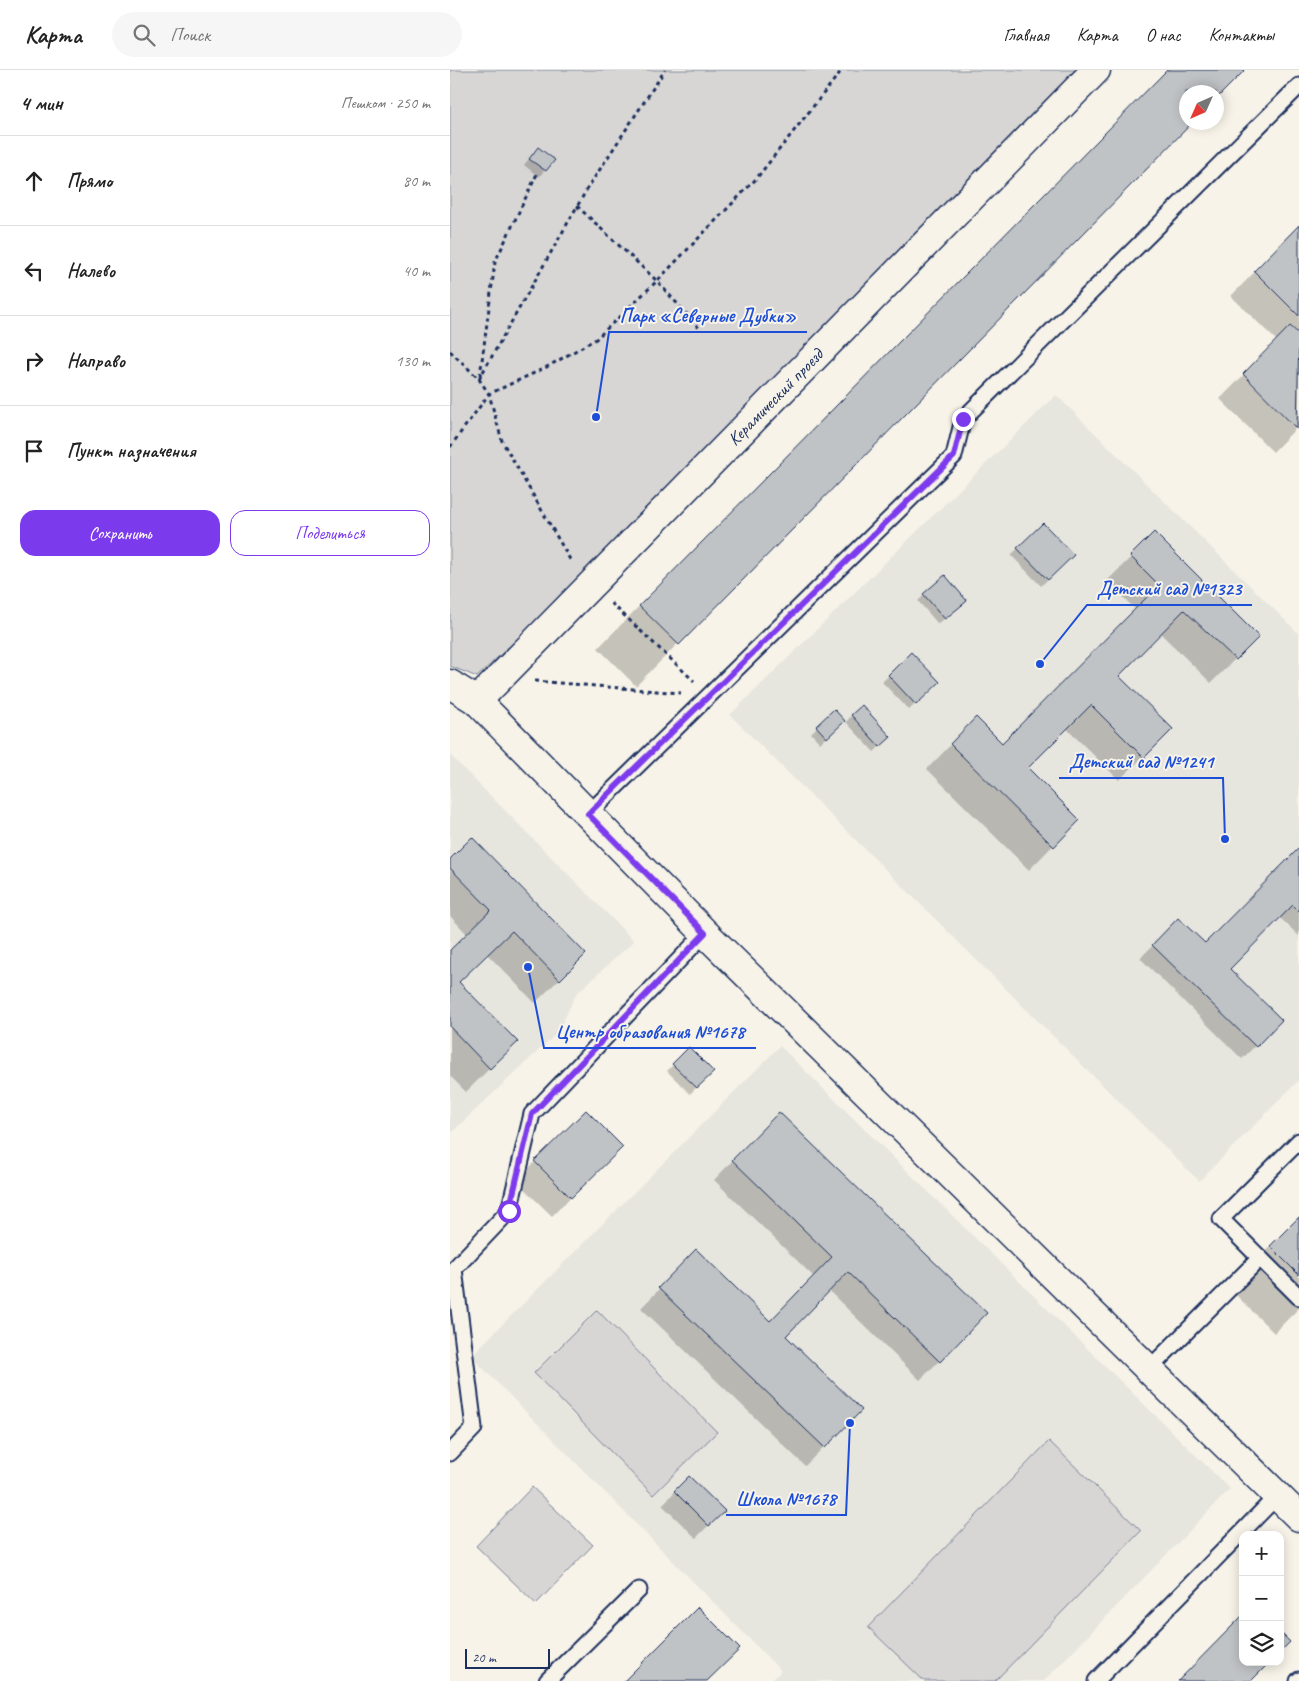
<!DOCTYPE html>
<html lang="ru">
<head>
<meta charset="utf-8">
<style>
  :root { --surface:#fff; --page:#f6f6f6; --text:#222; --muted:#767676; --line:#e0e0e0; --accent:#7c3aed }
  body { margin:0; font-family:Caveat,sans-serif; background:var(--page); color:var(--text) }
  .controls { position:absolute; right:15px; bottom:15px; display:grid; overflow:hidden; border-radius:10px; box-shadow:0 2px 12px #0003 }
  .controls button { width:45px; height:45px; display:grid; place-items:center; padding:0; border:0; border-bottom:1px solid var(--line); background:var(--surface); color:var(--text); font:25px sans-serif }
  .compass { position:absolute; left:729px; top:15px; width:45px; height:45px; border-radius:50%; background:var(--surface); box-shadow:0 2px 12px #0003; rotate:225deg }
  .scale { position:absolute; left:15px; bottom:12px; width:85px; box-sizing:border-box; padding-left:5px; border:2px solid #1b2f5e; border-top:0; font-size:14px; line-height:18px; white-space:nowrap; color:#1b2f5e; -webkit-text-stroke:4px #f7f3e8; paint-order:stroke }
  .stop { position:absolute; width:15px; height:15px; margin:-11px; border:4px solid #7c3aed; border-radius:50%; background:#fff }
  .stop.end { background:#7c3aed; border-color:#fff; box-shadow:0 1px 5px #0008 }
  .list { margin:0; padding:0; list-style:none }
  h2 { display:flex; justify-content:space-between; align-items:center; height:65px; margin:0; padding:0 20px; font-size:21px }
  h2 small { font-size:16px; font-weight:400; color:var(--muted) }
  .list li { display:grid; grid-template-columns:32px 1fr auto; gap:15px; align-items:center; box-sizing:border-box; height:90px; padding:0 20px; border-top:1px solid var(--line) }
  .list b { display:block; font-size:19px; white-space:nowrap }
  .list em { font-size:16px; font-style:normal; color:var(--muted) }
  .actions { display:flex; gap:10px; padding:15px 20px }
  .actions a { flex:1; padding:11px 0; border:1px solid var(--accent); border-radius:15px; text-align:center; font-size:18px; color:var(--accent) }
  .actions .main { background:var(--accent); color:#fff }
  .icon { flex:none; width:28px; height:28px; fill:none; stroke:currentColor; stroke-width:2; stroke-linecap:round; stroke-linejoin:round }
  .map { position:relative; flex:none; width:849px; height:1611px; overflow:hidden }
  header { display:flex; align-items:center; gap:30px; box-sizing:border-box; height:70px; padding:0 25px; background:var(--surface); border-bottom:1px solid var(--line) }
  header strong { font-size:24px }
  nav { display:flex; gap:28px; margin-inline-start:auto; font-size:18px }
  .search { width:350px; height:45px; background:var(--page); display:flex; align-items:center; gap:12px; box-sizing:border-box; padding:0 18px; border-radius:28px; color:var(--muted); font-size:19px }
  main { display:flex }
  aside { flex:1; background:var(--surface) }
  .map>svg:first-child { display:block }
  .built { fill:#e6e5de }
  .green { fill:#d7d6d4; stroke:#798299 }
  .shadow { fill:#0003 }
  .building { fill:#c0c3c5; stroke:#1b2f5e }
  .lines { fill:none; stroke-linecap:round; stroke-linejoin:round }
  .lane-casing { stroke:#1b2f5e; stroke-width:19 }
  .street-casing { stroke:#1b2f5e; stroke-width:31 }
  .path { stroke:#1b2f5e; stroke-width:3; stroke-dasharray:4 4; stroke-linecap:butt }
  .lane { stroke:#f7f3e8; stroke-width:15 }
  .street { stroke:#f7f3e8; stroke-width:28 }
  .route { stroke:#7c3aed; stroke-width:6 }
  .labels { text-anchor:middle; stroke-width:4; stroke-linejoin:round; paint-order:stroke }
  .street-label { font-size:18px; fill:#1b2f5e; stroke:#f7f3e8 }
  .leader { fill:none; stroke:#1d4ed8; stroke-width:2 }
  .callout-dot { fill:#1d4ed8; stroke:#f7f3e8; stroke-width:2 }
  .callout-label { font-size:19px; text-anchor:middle; font-weight:bold; fill:#1d4ed8; stroke:#f7f3e8; stroke-width:4; stroke-linejoin:round; paint-order:stroke }
</style>
</head>
<body>
<header>
<strong>Карта</strong>
<div class="search"><svg class="icon" aria-label="search" viewBox="0 0 24 24"><circle cx="10" cy="10" r="6"/><path d="M15 15l6 6"/></svg>Поиск</div>
<nav><a>Главная</a><a>Карта</a><a>О нас</a><a>Контакты</a></nav>
</header>
<main>
<aside>
<h2>4 мин<small>Пешком · 250 m</small></h2>
<ul class="list">
<li><svg class="icon" aria-label="ahead" viewBox="0 0 24 24"><path d="M12 20V5M6 11l6-6 6 6"/></svg><div><b>Прямо</b></div><em>80 m</em></li>
<li><svg class="icon" aria-label="left" viewBox="0 0 24 24"><path d="M17 20v-9H6M10 6l-5 5 5 5"/></svg><div><b>Налево</b></div><em>40 m</em></li>
<li><svg class="icon" aria-label="right" viewBox="0 0 24 24"><path d="M7 20v-9h11M14 6l5 5-5 5"/></svg><div><b>Направо</b></div><em>130 m</em></li>
<li><svg class="icon" aria-label="arrive" viewBox="0 0 24 24"><path d="M6 21V4h12l-3 4 3 4H6"/></svg><div><b>Пункт назначения</b></div></li>
</ul>
<div class="actions"><a class="main">Сохранить</a><a>Поделиться</a></div>
</aside>
<div class="map">
<svg width="849" height="1611" viewBox="0 0 849 1611">
  <rect width="100%" height="100%" fill="#f7f3e8"/>
  <filter id="ink" filterUnits="userSpaceOnUse"><feTurbulence type="fractalNoise" baseFrequency=".02" numOctaves="2"/><feDisplacementMap in="SourceGraphic" scale="10" xChannelSelector="R" yChannelSelector="G"/><feConvolveMatrix kernelMatrix="1 2 1 2 8 2 1 2 1" color-interpolation-filters="sRGB"/></filter>
  <g filter="url(#ink)">
    <!-- built -->
    <path class="built" d="M606 325 849 564V1010L749 1111 280 645Z
      M0 685 184 871 126 924 108 962 0 1064Z
      M330 976 780 1419 594 1611H321L331 1601 21 1286Z"/>
    <!-- green -->
    <path class="green" d="M0 0H634L131 508 27 607 0 596Z
      M147 1240 267 1362 203 1425 84 1303Z
      M599 1371 691 1461 545 1611H474L418 1557Z
      M82 1417 143 1475 86 1534 26 1476Z"/>
    <!-- shadow -->
    <path class="shadow" d="M718 0H793L766 22H736V52H742L186 616 148 578Z
      M82 85 103 90 89 107 74 95Z
      M849 157V355L823 382 770 329 827 271 781 226Z
      M593 454 623 485 591 516 561 485Z
      M704 464 807 567 761 613 710 563 667 606 693 687 669 710 616 658 576 698 628 750 579 800 477 699 526 649 552 675 686 540 657 511Z
      M474 525 509 537 488 554 468 531Z
      M461 584 488 612 459 640 432 612Z
      M384 640 394 650 370 673 361 663Z
      M402 645 439 667 424 682 396 652Z
      M849 780V866L829 847 778 899 831 950 792 989 690 888 729 850 755 875Z
      M0 791 135 884 85 933 37 884 8 913 66 972 16 1022 0 1006V882L18 865 0 846Z
      M239 979 262 1002 240 1024 217 1001Z
      M136 1041 171 1077 102 1146 66 1111Z
      M310 1062 489 1291 470 1310 378 1220 334 1266 410 1340 355 1396 191 1238 228 1200 320 1253 364 1207 264 1110Z
      M849 1149V1238L824 1263 779 1218Z
      M239 1407 273 1441 246 1468 212 1435Z"/>
    <!-- building -->
    <path class="building" d="M717 0H795L766 29V22H736V52H743L229 575 189 536Z
      M88 77 105 90 96 101 79 89Z
      M849 155V246L804 201Z
      M840 256 849 264 847 359 793 304Z
      M593 453 624 485 598 510 567 478Z
      M704 462 809 567 786 590 734 540 669 606 723 659 694 688 641 635 578 698 630 750 604 777 500 674 526 647 552 673 709 515 680 486Z
      M495 505 517 531 495 549 473 524Z
      M461 582 490 612 466 635 438 605Z
      M412 635 441 667 430 677 401 645Z
      M384 639 395 651 377 668 366 656Z
      M22 767 136 884 110 910 62 861 9 912 68 972 40 999 0 957V880L41 840 0 798V789Z
      M849 778V841L843 835 780 899 832 950 806 977 702 875 728 848 755 873Z
      M239 977 264 1002 247 1018 222 994Z
      M136 1040 173 1077 121 1128 84 1091Z
      M329 1042 537 1243 490 1292 398 1202 336 1266 412 1340 375 1378 208 1218 246 1179 320 1251 382 1187 282 1090Z
      M849 1147V1205L820 1176Z
      M239 1406 275 1441 259 1456 224 1421Z
      M248 1537 290 1579 257 1611H174Z
      M793 1545V1592H820L801 1611H728Z
      M830 1562 840 1572 830 1582Z"/>
    <g class="lines">
      <!-- lane casing -->
      <g class="lane-casing">
        <path id="lane" d="M138 744 504 386 513 349 849 16
          M810 1188 849 1227
          M4 1199 59 1141 82 1044 255 863
          M699 1299 810 1188 771 1149 849 1071
          M0 1383 24 1358 4 1199
          M97 1611 189 1520
          M646 1611 827 1426
          M848 1611 849 1610"/>
      </g>
      <!-- street casing -->
      <g class="street-casing">
        <g id="street">
          <path d="M0 614 27 631 255 863 849 1447"/>
          <path id="s1" d="M27 631 646 0"/>
        </g>
      </g>
      <!-- path -->
      <path class="path" d="M127 136 207 211 249 258
        M0 281 29 309 39 324 52 371 122 493
        M30 306 45 192 87 104
        M29 309 137 119 215 0
        M0 377 39 324 95 298 146 269 207 211 306 109 392 0
        M161 533 244 611
        M85 611 231 623"/>
      <!-- lane -->
      <use href="#lane" class="lane"/>
      <!-- street -->
      <use href="#street" class="street"/>
    </g>
  </g>
  <g class="lines" filter="url(#ink)">
    <!-- route -->
    <path class="route" d="M59 1141 82 1044 255 863 138 744 504 386 513 349"/>
  </g>
  <g class="labels">
    <!-- street labels -->
    <g class="street-label">
      <text dy="6" stroke="none"><textPath href="#s1" startOffset="426">Керамический проезд</textPath></text>
    </g>
  </g>
  <!-- callouts -->
  <path class="leader" d="M146 347L159 262H357M590 594L637 535H802M775 769L773 708H609M78 897L94 978H306M400 1353L396 1445H276"/>
  <g class="callout-dot">
    <circle cx="146" cy="347" r="5"/>
    <circle cx="590" cy="594" r="5"/>
    <circle cx="775" cy="769" r="5"/>
    <circle cx="78" cy="897" r="5"/>
    <circle cx="400" cy="1353" r="5"/>
  </g>
  <g class="callout-label">
    <text x="258" y="252">Парк «Северные Дубки»</text>
    <text x="719" y="525">Детский сад №1323</text>
    <text x="691" y="698">Детский сад №1241</text>
    <text x="200" y="968">Центр образования №1678</text>
    <text x="336" y="1435">Школа №1678</text>
  </g>
</svg>
<div class="controls">
<button>+</button>
<button>−</button>
<button><svg class="icon" aria-label="layers" viewBox="0 0 24 24"><path d="M12 4l9 5-9 5-9-5zM3 14l9 5 9-5"/></svg></button>
</div>
<svg class="compass" viewBox="-18 -18 36 36"><path d="M0-13l5 13h-10z" fill="#e53935"/><path d="M0 13l5-13h-10z" fill="#767676"/></svg>
<div class="scale">20 m</div>
<div class="stop" style="left:59px;top:1141px"></div>
<div class="stop end" style="left:513px;top:349px"></div>
</div>
</main>
</body>
</html>
